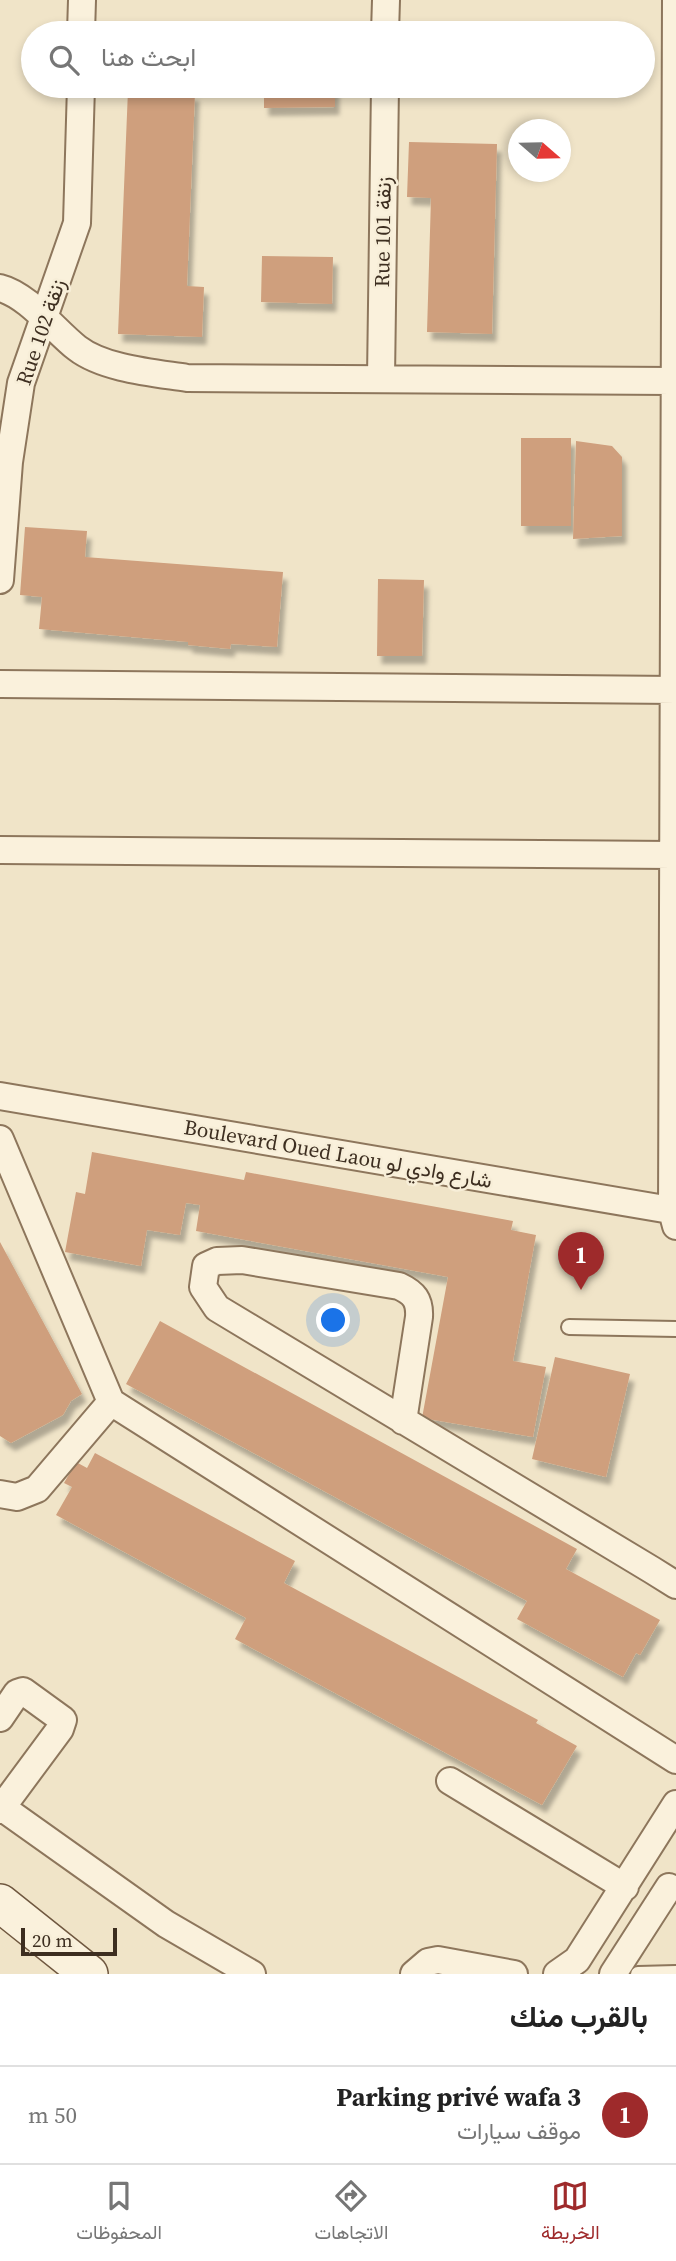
<!DOCTYPE html>
<html lang="ar">
<head>
<meta charset="utf-8">
<style>
  :root { --surface:#fff; --page:#f2f2f2; --text:#222; --muted:#767676; --line:#e0e0e0; --accent:#9e2a2b }
  body { margin:0; font-family:"Source Serif 4",Vazirmatn,serif; background:var(--page); color:var(--text); direction:rtl }
  .compass { position:absolute; left:508px; top:119px; width:63px; height:63px; border-radius:50%; background:var(--surface); box-shadow:0 4px 10px #0003; rotate:110deg }
  .scale { position:absolute; left:21px; bottom:18px; width:96px; box-sizing:border-box; padding-left:7px; border:4px solid #3d2e20; border-top:0; font-size:19px; line-height:24px; white-space:nowrap; color:#3d2e20; -webkit-text-stroke:5px #f7eed8; paint-order:stroke }
  .you { position:absolute; left:334px; top:1321px; width:24px; height:24px; margin:-18px; border:5px solid #fff; border-radius:50%; background:#1a73e8; box-shadow:0 0 0 10px #1a73e833 }
  .badge { display:grid; place-items:center; width:46px; height:46px; border-radius:50%; background:var(--accent); color:#fff; font-size:23px; font-weight:700 }
  .pin { position:absolute; translate:-50% -58px; filter:drop-shadow(0 2px 4px #0008) }
  .pin::after { content:''; position:absolute; top:37px; width:24px; height:21px; background:inherit; clip-path:polygon(0 0,100% 0,50% 100%) }
  .list { margin:0; padding:0; list-style:none }
  h2 { display:flex; justify-content:space-between; align-items:center; height:91px; margin:0; padding:0 28px; font-size:30px }
  h2 small { font-size:23px; font-weight:400; color:var(--muted) }
  .list li { display:grid; grid-template-columns:46px 1fr auto; gap:21px; align-items:center; box-sizing:border-box; height:98px; padding:0 28px; border-top:2px solid var(--line) }
  .list b { display:block; font-size:26px; white-space:nowrap }
  .list p { margin:0; font-size:23px; white-space:nowrap; color:var(--muted) }
  .list em { font-size:23px; font-style:normal; color:var(--muted) }
  .icon { flex:none; width:38px; height:38px; fill:none; stroke:currentColor; stroke-width:2; stroke-linecap:round; stroke-linejoin:round }
  .map { position:relative; flex:none; width:676px; height:1974px; overflow:hidden; direction:ltr }
  .search { position:absolute; background:var(--surface); box-shadow:0 4px 10px #0003; left:21px; right:21px; top:21px; height:77px; display:flex; align-items:center; gap:18px; box-sizing:border-box; padding:0 24px; border-radius:38px; color:var(--muted); font-size:26px }
  .sheet { height:189px; background:var(--surface) }
  nav { display:flex; justify-content:space-around; align-items:center; box-sizing:border-box; height:98px; border-top:2px solid var(--line); background:var(--surface); font-size:19px; color:var(--muted) }
  nav a { display:grid; justify-items:center; gap:4px }
  nav .on { color:var(--accent) }
  .map>svg:first-child { display:block }
  .building { fill:#cf9f7d; filter:url(#shadow) }
  .lines { fill:none; stroke-linecap:round; stroke-linejoin:round }
  .lane-casing { stroke:#8d765c; stroke-width:18 }
  .street-casing { stroke:#8d765c; stroke-width:30 }
  .secondary-casing { stroke:#6f573f; stroke-width:40 }
  .lane { stroke:#faf1dc; stroke-width:14 }
  .street { stroke:#faf1dc; stroke-width:26 }
  .secondary { stroke:#faf1dc; stroke-width:37 }
  .labels { text-anchor:middle; stroke-width:5; stroke-linejoin:round; paint-order:stroke }
  .street-label { font-size:21px; fill:#3d2e20; stroke:#f7eed8 }
</style>
</head>
<body>
<div class="map">
<svg width="676" height="1974" viewBox="0 0 676 1974">
  <defs>
    <filter id="shadow"><feDropShadow dx="4.5" dy="8" stdDeviation="2" flood-color="#0004"/></filter>
  </defs>
  <rect width="100%" height="100%" fill="#f0e4c8"/>
  <!-- building -->
  <path class="building" d="M264 86H335V107L264 108Z
    M128 90 195 93 187 286 204 287 202 337 118 334Z
    M409 142 497 144 492 334 427 332 431 198 407 197Z
    M262 256 333 257 332 304 261 302Z
    M521 438H571V526H521Z
    M576 441 612 446 622 457V536L573 539Z
    M25 527 87 531 85 557 283 572 277 647 231 644 230 649 188 645V642L39 629 42 597 20 595Z
    M378 579 424 580 422 656H377Z
    M92 1152 244 1180 246 1172 513 1221 511 1230 536 1235 513 1361 546 1367 533 1437 422 1418 448 1277 196 1231 200 1205 186 1203 180 1235 147 1230 141 1266 65 1252 76 1192 85 1194Z
    M0 1242 82 1394 71 1401 63 1415 11 1443 0 1436Z
    M160 1321 577 1549 566 1569 660 1620 640 1655 636 1653 623 1677 517 1619 527 1601 126 1384Z
    M555 1357 630 1374 606 1477 532 1459Z
    M95 1453 295 1561 284 1583 538 1720 536 1723 577 1746 542 1805 235 1639 246 1618 56 1515 72 1487 64 1483 76 1462 87 1468Z"/>
  <g class="lines">
    <!-- lane casing -->
    <g class="lane-casing">
      <path id="lane" d="M569 1327 676 1329
        M638 1974 676 1973"/>
    </g>
    <!-- street casing -->
    <g class="street-casing">
      <path id="street" d="M676 0 672 1211 676 1226
        M81 33 82 0
        M385 33 386 0
        M0 288C28 295 55 331 77 348 104 369 155 373 187 378L672 381
        M381 378 385 86
        M0 580 9 462 21 383 77 223 81 86
        M0 684 676 690
        M0 850 672 855
        M0 1096 676 1211
        M0 1139 111 1402 676 1760
        M403 1421 419 1317C420 1300 414 1293 399 1286L242 1260 217 1261 206 1266 203 1287 217 1308 652 1570 676 1585
        M0 1494 17 1497 37 1489 111 1402
        M0 1718 17 1693 23 1691 63 1720 60 1729 0 1810
        M450 1781 625 1887
        M0 1806 166 1924 252 1974
        M414 1974 428 1962 438 1960 514 1974
        M557 1974 577 1960 676 1804
        M613 1974 669 1887"/>
    </g>
    <!-- secondary casing -->
    <g class="secondary-casing">
      <path id="secondary" d="M0 1903 89 1974"/>
    </g>
    <!-- lane -->
    <use href="#lane" class="lane"/>
    <!-- street -->
    <use href="#street" class="street"/>
    <!-- secondary -->
    <use href="#secondary" class="secondary"/>
  </g>
  <g class="labels">
    <!-- street labels -->
    <g class="street-label">
      <text transform="translate(383 232) rotate(-89)" y="7">Rue 101 زنقة</text>
      <text transform="translate(41 332) rotate(-71)" y="7">Rue 102 زنقة</text>
      <text transform="translate(338 1154) rotate(10)" y="7">Boulevard Oued Laou شارع وادي لو</text>
    </g>
  </g>
</svg>
<svg class="compass" viewBox="-18 -18 36 36"><path d="M0-13l5 13h-10z" fill="#e53935"/><path d="M0 13l5-13h-10z" fill="#767676"/></svg>
<div class="scale">20 m</div>
<div class="you"></div>
<div class="pin badge" style="left:581px;top:1290px">1</div>
<div class="search"><svg class="icon" aria-label="search" viewBox="0 0 24 24"><circle cx="10" cy="10" r="6"/><path d="M15 15l6 6"/></svg>ابحث هنا</div>
</div>
<section class="sheet">
<h2>بالقرب منك<small></small></h2>
<ul class="list">
<li><span class="badge">1</span><div><b>Parking privé wafa 3</b><p>موقف سيارات</p></div><em>50 m</em></li>
</ul>
</section>
<nav>
<a class="on"><svg class="icon" aria-label="map" viewBox="0 0 24 24"><path d="M3 6l6-2 6 2 6-2v14l-6 2-6-2-6 2zM9 4v14M15 6v14"/></svg>الخريطة</a>
<a><svg class="icon" aria-label="directions" viewBox="0 0 24 24"><path d="M12 3l9 9-9 9-9-9zM9 14v-3h6M13 9l2 2-2 2"/></svg>الاتجاهات</a>
<a><svg class="icon" aria-label="saved" viewBox="0 0 24 24"><path d="M7 4h10v16l-5-4-5 4z"/></svg>المحفوظات</a>
</nav>
</body>
</html>
